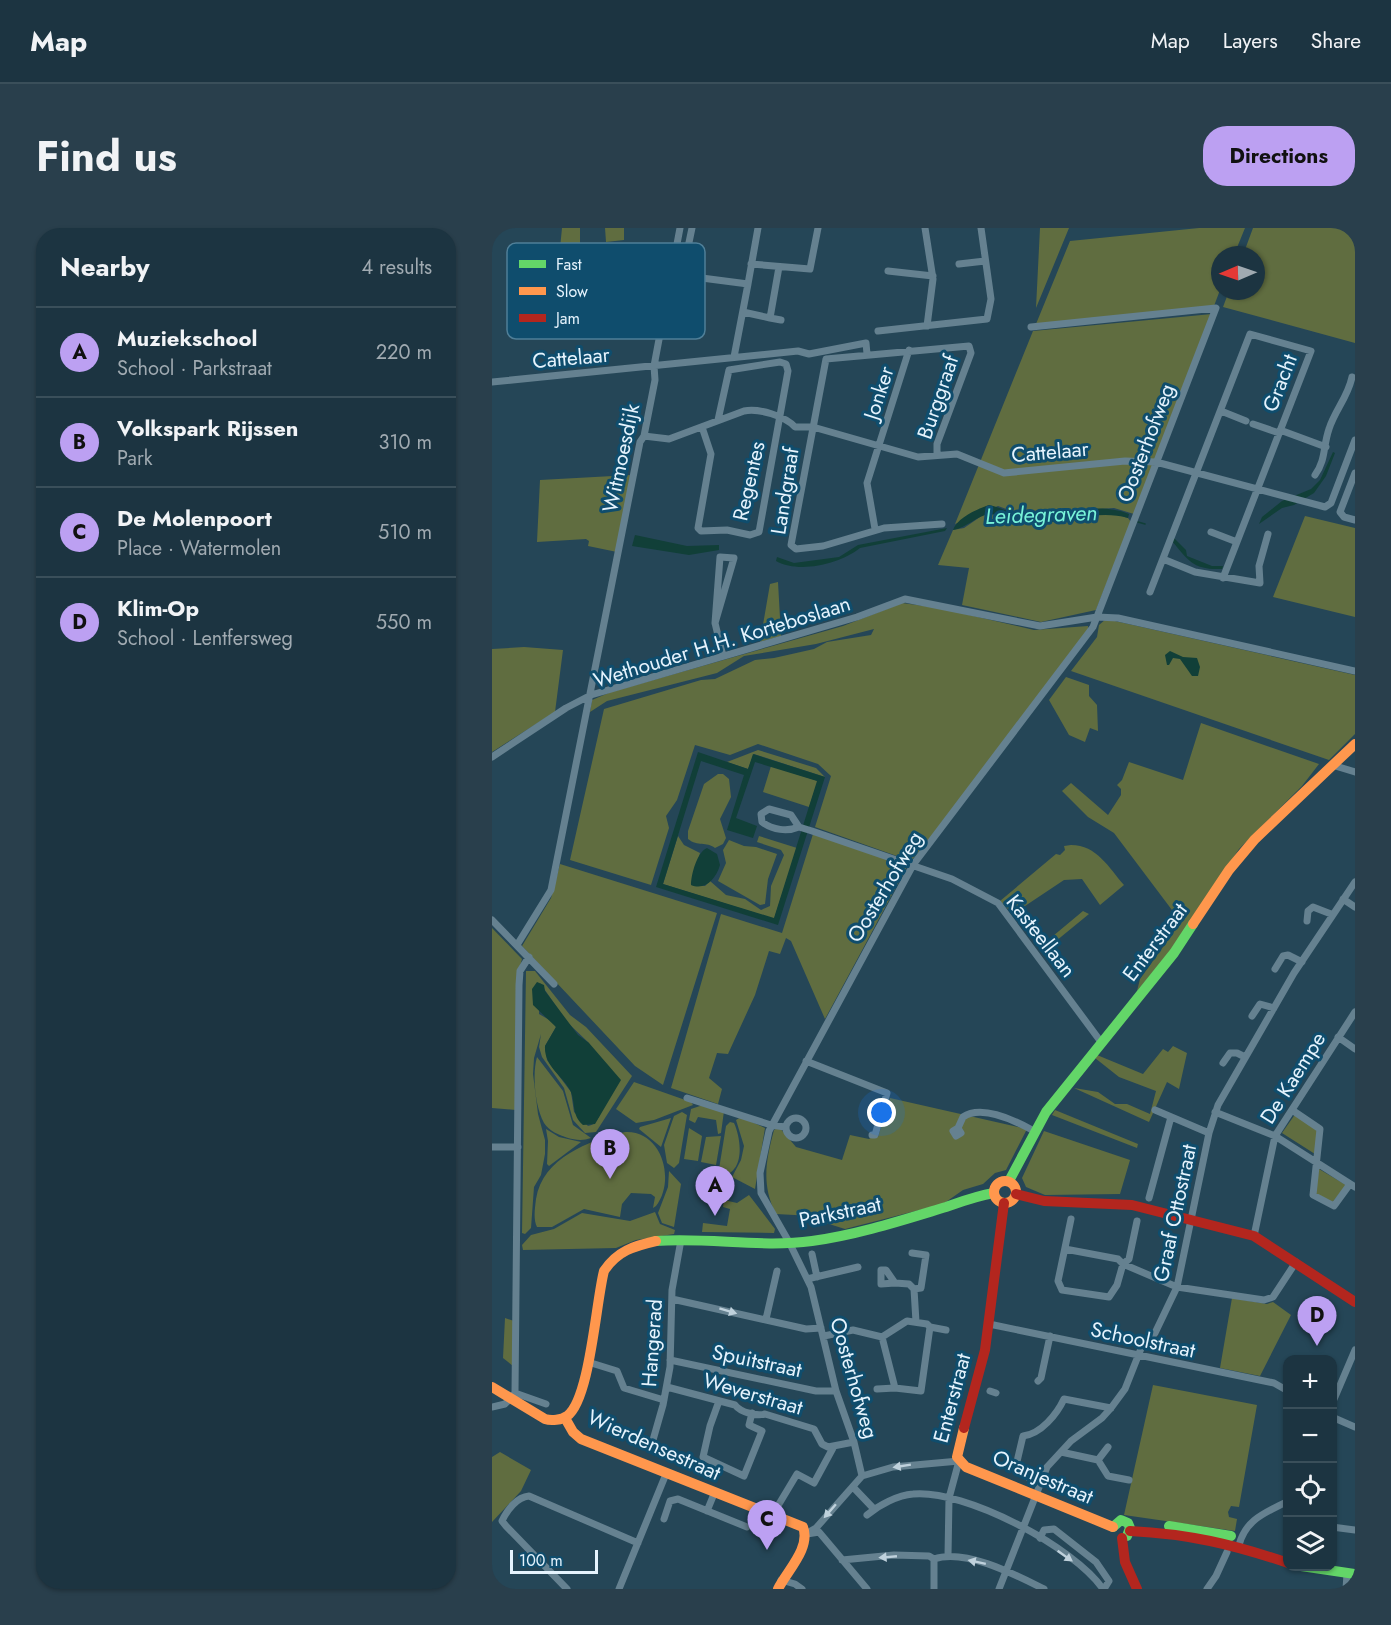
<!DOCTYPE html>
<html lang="en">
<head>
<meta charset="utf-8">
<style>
  :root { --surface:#1c3441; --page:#293f4c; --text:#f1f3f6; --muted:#a0aab1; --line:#3a4f5a; --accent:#bca0f2 }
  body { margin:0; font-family:Jost,sans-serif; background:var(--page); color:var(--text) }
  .controls { position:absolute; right:18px; bottom:18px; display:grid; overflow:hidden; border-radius:12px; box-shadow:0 2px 4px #0004 }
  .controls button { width:54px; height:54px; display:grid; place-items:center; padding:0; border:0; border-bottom:2px solid var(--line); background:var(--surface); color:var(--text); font:30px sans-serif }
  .compass { position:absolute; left:719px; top:18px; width:54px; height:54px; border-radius:50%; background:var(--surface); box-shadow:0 2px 4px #0004; rotate:268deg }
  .scale { position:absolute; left:18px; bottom:15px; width:88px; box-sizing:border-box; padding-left:6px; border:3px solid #e5f3fd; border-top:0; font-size:16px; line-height:21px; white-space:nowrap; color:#e5f3fd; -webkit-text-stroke:4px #0f4d6d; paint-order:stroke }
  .you { position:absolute; left:390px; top:885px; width:21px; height:21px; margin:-15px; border:4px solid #fff; border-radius:50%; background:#1a73e8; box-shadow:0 0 0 9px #1a73e833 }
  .badge { display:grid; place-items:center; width:39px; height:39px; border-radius:50%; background:var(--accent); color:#111; font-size:20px; font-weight:700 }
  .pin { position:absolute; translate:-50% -50px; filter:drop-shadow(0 2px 3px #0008) }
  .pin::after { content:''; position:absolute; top:32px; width:21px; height:18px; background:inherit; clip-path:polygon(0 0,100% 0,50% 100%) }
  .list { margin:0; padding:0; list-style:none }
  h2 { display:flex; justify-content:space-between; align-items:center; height:78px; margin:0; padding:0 24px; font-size:26px }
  h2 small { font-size:20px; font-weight:400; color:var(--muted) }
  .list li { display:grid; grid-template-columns:39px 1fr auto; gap:18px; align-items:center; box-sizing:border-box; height:90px; padding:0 24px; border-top:2px solid var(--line) }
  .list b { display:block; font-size:22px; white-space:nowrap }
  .list p { margin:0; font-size:20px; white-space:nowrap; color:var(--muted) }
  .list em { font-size:20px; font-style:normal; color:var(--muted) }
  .icon { flex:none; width:33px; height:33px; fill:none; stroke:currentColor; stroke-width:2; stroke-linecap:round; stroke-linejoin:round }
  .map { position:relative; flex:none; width:863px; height:1361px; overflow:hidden; border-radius:24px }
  header { display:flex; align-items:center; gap:36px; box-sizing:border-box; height:84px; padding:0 30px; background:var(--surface); border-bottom:2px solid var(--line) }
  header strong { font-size:28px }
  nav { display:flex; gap:33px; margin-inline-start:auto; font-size:21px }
  .intro { display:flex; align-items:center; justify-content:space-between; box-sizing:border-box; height:144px; padding:0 36px }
  h1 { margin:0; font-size:42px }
  .button { padding:15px 27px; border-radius:24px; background:var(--accent); color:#111; font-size:21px; font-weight:700 }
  main { display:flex; gap:36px; padding:0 36px }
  aside { flex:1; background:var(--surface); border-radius:24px; box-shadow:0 2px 4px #0004 }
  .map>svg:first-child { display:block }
  .green { fill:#606d40; fill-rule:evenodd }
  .water { fill:#113f38; fill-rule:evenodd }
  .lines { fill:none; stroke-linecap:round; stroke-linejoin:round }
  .stream { stroke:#113f38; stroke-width:1.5 }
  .street { stroke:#658190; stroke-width:7 }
  .fast { stroke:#63d668; stroke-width:10 }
  .slow { stroke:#ff974d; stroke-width:10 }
  .jam { stroke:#b3261e; stroke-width:10 }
  .oneway { fill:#bfd1dc }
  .labels { text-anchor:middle; stroke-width:6; stroke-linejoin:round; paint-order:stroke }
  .street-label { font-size:21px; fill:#e5f3fd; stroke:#0f4d6d }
  .water-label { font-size:22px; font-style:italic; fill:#78f3d8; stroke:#0f4d6d }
  .key { fill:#0f4d6d; stroke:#4f7f98; stroke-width:1.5 }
  .key-label { font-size:16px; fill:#e5f3fd }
</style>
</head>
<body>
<header>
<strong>Map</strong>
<nav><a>Map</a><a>Layers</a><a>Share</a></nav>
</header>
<div class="intro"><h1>Find us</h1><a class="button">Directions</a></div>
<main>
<aside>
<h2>Nearby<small>4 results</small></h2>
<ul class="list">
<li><span class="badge">A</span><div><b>Muziekschool</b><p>School · Parkstraat</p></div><em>220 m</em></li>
<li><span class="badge">B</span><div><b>Volkspark Rijssen</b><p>Park</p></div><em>310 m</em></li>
<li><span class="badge">C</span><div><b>De Molenpoort</b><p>Place · Watermolen</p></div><em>510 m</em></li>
<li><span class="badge">D</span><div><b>Klim-Op</b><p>School · Lentfersweg</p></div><em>550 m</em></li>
</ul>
</aside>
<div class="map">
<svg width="863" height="1361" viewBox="0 0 863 1361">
  <rect width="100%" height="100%" fill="#254657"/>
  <!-- green -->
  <path class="green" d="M70 0H88V19L68 20Z
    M113 0H132V12L114 14Z
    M548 0H577L544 80Z
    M707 0H753L742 27H728V62L722 78 544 96 578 13Z
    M761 0H863V115L731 79 737 63H764V27H751Z
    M720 86 642 286 622 280 528 286 506 278 463 296 541 103Z
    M139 247 125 324 96 318 97 313 94 311 45 314 48 252Z
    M619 285 636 290 639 294 604 382 549 394 470 377 477 340 446 337 461 302 472 300 491 287 498 286 538 295Z
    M813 288 863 300V389L781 369Z
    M286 354 289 408 268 414 278 356Z
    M410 375 447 380 542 402 596 398V401L478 562 419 633 323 599 339 548 326 536 266 516 238 527 203 517 185 572 174 588 177 600 159 657 78 632 112 481 209 452 223 451 263 432 282 430 322 421 335 414 379 407 382 401 324 416 252 428 225 445 115 473 98 484 100 472 119 464 351 398Z
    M614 391 863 447V506L837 532 579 443 605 409 607 397Z
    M32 419 71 422 63 484 0 524V421Z
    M574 449 597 457V468L605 477 606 503 598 500 593 514 577 507 557 472Z
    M709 495 827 536 810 558 747 621 678 723 645 763 648 751 689 694 622 605 596 589 570 563 579 555 616 587 629 567V561L625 557 630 552 637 534 691 552Z
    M266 522 324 540 333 549 262 526 256 541 235 534Z
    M279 538 326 553 317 579 271 564Z
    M226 546H231L237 551 239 569 228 591 234 610 231 616 223 620C214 613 206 619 196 611V603L212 556Z
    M321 606 416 637 333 791 299 713 294 710 288 726 277 723 263 767 236 826 225 825 217 850 230 861 226 876 179 860 229 686 290 705Z
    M186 608 192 617 208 625 199 657 213 658 218 653 234 667 253 671 269 682 278 678 279 658 292 627 289 622 265 614 267 608 305 620 282 691 171 656Z
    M237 612 252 618 264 619 285 626 276 651 273 676 268 677 226 653 234 635 231 622Z
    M579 617C605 617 617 640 632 657L608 677 590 651 572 652 521 686 508 673 564 626 568 627 573 622 572 618Z
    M68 636 225 685 171 857 143 838 30 718 59 670Z
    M591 683 597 686 553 722 531 691 537 688 555 713Z
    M0 700 30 731 26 746 24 882 0 880Z
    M34 743H43L78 787 94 799 140 848 104 904 93 905 81 892 72 860 50 829 47 819 49 806 42 830 41 846 46 886 53 912V926L49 947 42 959 39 1000 33 1006 30 1005ZM48 755 76 795 97 815 110 883C106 890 104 897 96 898L82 884 79 864 55 832 53 818 64 799 61 794 47 786Z
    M681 818 695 825 687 861 675 854 657 894 582 860 606 864 623 876H635L658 886 664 863 627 849 603 830 605 827 651 846 671 821 676 824Z
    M45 829 71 863 81 897 99 910C91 913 83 912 76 910 67 907 57 903 52 895 43 879 40 846 45 829Z
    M142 854 199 874 201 877 162 892 144 895 124 881Z
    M398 870 535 901 514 942 503 945 491 956 471 962 451 976 353 1001 321 991V988L284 986C269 957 274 932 282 902L287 899 304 919 350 932 358 907 377 911 381 908 386 909Z
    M211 877 232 883 229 905 226 906 224 892 206 889 203 895 197 892 199 881Z
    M563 882 646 916 645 920 560 887Z
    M190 884 195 887 187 935 182 940 175 935 172 917 182 888Z
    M804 885 827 901 823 926 790 905Z
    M249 889 273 900 263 961 240 949 249 932 252 918 244 892Z
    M179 890 169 919 147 901 148 899Z
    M238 894 242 895C249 910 254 945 229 948L227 941 234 898Z
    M197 900 210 908 206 933 192 931Z
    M54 901 67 909 89 914 57 938 55 936 56 913Z
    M552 903 638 932 628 966 553 967 534 959 530 950Z
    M133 904C170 902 184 952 164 978L161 980 163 969 159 966 139 965 130 976 128 989 92 981 60 999H45C41 991 43 980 44 971 51 929 97 913 133 904Z
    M229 908 224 937 209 934 214 909Z
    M827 941 854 957 840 975 823 965Z
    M177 943 189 956 182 999 170 995 166 985 176 959Z
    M257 967 283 1001 282 1005 210 1004 211 995 235 998 238 981 231 979 232 972 245 975Z
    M163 984 168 996 183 1002 182 1006 144 1012 124 1020 31 1022 30 1017 39 1007 62 1001 90 985 138 993Z
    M740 1070 775 1076 781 1074 799 1087 768 1148 728 1140Z
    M13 1090 22 1093 21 1138 11 1130Z
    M661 1157 765 1177 747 1279 739 1278 736 1284 737 1289 745 1291 743 1303 632 1287Z
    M8 1224 39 1242 29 1263 0 1294V1229Z"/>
  <!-- water -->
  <path class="water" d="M841 224 843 225 834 248 822 265 802 277 790 280 767 296 770 289 790 273 819 261 828 252Z
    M497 277C508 279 517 285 528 286 565 290 602 272 637 286L636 290C604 281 572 296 539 295 525 295 512 285 498 286 485 287 475 300 461 302 465 290 485 281 497 277Z
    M455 300 453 303 368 320C348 336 307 346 284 333L285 329 302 335 347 329 366 317Z
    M143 307 195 318 227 317V322L197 327 140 318Z
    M682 310 694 322 695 328 720 338H731L730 341C701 342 697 333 680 313Z
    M678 423 691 429 705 430 708 439 706 448H700L688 431 681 430 677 437H675L673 427Z
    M206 524 256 541 261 526 333 549 286 697 164 659ZM209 533 252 547 235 602 261 610 265 598 244 590 263 534 325 553 282 690 171 656Z
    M215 620 225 626 228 637C224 651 213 663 199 657 199 647 205 624 215 620Z
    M45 754 52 757 53 763 86 807 97 815 129 852 103 896 91 897C79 887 84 874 78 862 69 846 52 838 53 818L64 799 41 777 40 761Z"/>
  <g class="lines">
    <!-- stream -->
    <path class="stream" d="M646 294 653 296"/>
    <!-- street -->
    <path class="street" d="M433 0 441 51 435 98
      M259 36 318 41 326 0
      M467 36 493 33
      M396 43 441 48
      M179 46 256 56 266 0
      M190 48 200 0
      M251 84 278 90 287 39
      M278 90 289 92
      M386 103 495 91 499 71 489 0
      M242 129 256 56
      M0 154 306 123 317 126 374 115 375 126
      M729 183 754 193
      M761 196 787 205
      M210 199 219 226 206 300 209 303 235 302 258 307 267 304 296 143 294 136 288 134 237 142 226 192
      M788 202 834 219
      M152 208 177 211 252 183C267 180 293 188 303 199H321L426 229 465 226 512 245 633 233 664 234 833 279 839 275 863 212
      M445 227V216L479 125 477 118 334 131 299 317 304 321 331 318 392 300 450 296
      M863 245 848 284 852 289 863 292
      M823 247C834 232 831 218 837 201 843 182 856 169 860 149
      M383 301 375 255 417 122
      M719 304 745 314
      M671 331 703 344 768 355 767 338 776 306
      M658 364 758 106 819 123 731 350
      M223 395 228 329 242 330 223 395 231 428
      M0 529 74 480 99 467 365 389 413 371 548 398 605 389 626 390 863 443
      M840 537 863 544
      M307 599 299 587 277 581 269 586 270 594C281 602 295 604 307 599L320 603 460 651 506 675 609 814
      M851 671 863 679
      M0 692 62 756
      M815 693 816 683 821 679 839 686
      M25 717 59 662 148 214 152 208 163 152 162 138 188 0
      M783 741 791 728 796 727 810 734
      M760 788 768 776 782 780
      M846 809 863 821
      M314 833 395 865 383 907H380
      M731 835 738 825H745L753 829
      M195 870 279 897 293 899
      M663 882 717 905
      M800 882 828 901 821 967 842 978 858 956
      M723 884 783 908 863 959
      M294 900a10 10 0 1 1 20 0a10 10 0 1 1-20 0Z
      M466 900 469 905 464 908 461 903 466 900 471 889C490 876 524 893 542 903
      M0 919H26
      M657 970 679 889
      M579 991 566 1053 570 1062 617 1069 625 1057 631 1036 685 1059 772 1072 781 1069 804 1034
      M762 1008 783 908 863 784
      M573 1021 626 1031 631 1036 637 1031 645 993
      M420 1025 434 1027 429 1060 422 1061
      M320 1026 325 1049
      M315 1051 366 1039
      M403 1055 389 1056V1042H394L403 1055 417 1056 422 1061 424 1094
      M180 1071 314 1101 329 1100
      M274 1091 285 1043
      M415 1093 435 1096 438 1099 429 1163 403 1160 390 1109Z
      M497 1096 782 1155 796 1163
      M438 1099 454 1102
      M332 1108 361 1102 390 1109
      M178 1132 324 1163H344
      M96 1134 125 1143 132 1160 172 1172
      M546 1153 549 1150 558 1108
      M175 1159 243 1177C249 1185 265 1188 273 1186L322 1201 330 1216 336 1219 362 1214
      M385 1161 403 1160
      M498 1163 504 1165
      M23 1165 54 1176
      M227 1173 218 1198 211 1229 252 1248 270 1203 257 1197 260 1185
      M840 1176 863 1122
      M0 1179 13 1176 23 1165 27 757 28 743 37 729
      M840 1189 863 1199
      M159 1219 171 1177 178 1139 180 1062 189 1012
      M569 1224 606 1232 616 1248 637 1252
      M606 1232 616 1219
      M370 1248 362 1214 344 1163 319 1059 297 1014 269 965 268 945 277 903 421 637 601 399 724 80 539 99
      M370 1248 401 1239 467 1233 457 1270 456 1328
      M548 1256 523 1242 531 1208C549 1206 565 1186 572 1171L619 1180
      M361 1259 382 1281
      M215 1283 222 1266
      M281 1286 305 1246 322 1255 341 1220
      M375 1287C387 1277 406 1267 421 1266 473 1261 582 1319 611 1361
      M172 1291 178 1273 186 1271 255 1299
      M840 1299 863 1302
      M317 1304 324 1300 370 1248
      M315 1306 327 1304 375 1361
      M548 1310 552 1302 562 1301 604 1334 617 1353 612 1361
      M747 1317C754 1291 773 1285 796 1273
      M442 1331V1361
      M350 1332 402 1327 437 1328 442 1331C473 1320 524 1347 552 1361
      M289 1352 303 1356 310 1361
      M75 1361 14 1298 10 1293C15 1282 25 1269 37 1268L146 1315
      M127 1361 174 1246
      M507 1361 555 1239 579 1213 610 1190 619 1180 633 1161 650 1118 663 1105 685 1059 717 905 726 877 802 745 863 654
      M715 1361 724 1348 735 1324
      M854 1361 855 1346"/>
    <!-- fast -->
    <path class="fast" d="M517 953 554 884 682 725 701 696
      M164 1013C216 1009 269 1020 320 1013 365 1007 411 992 454 979 471 973 484 968 502 965
      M677 1298 739 1308
      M621 1299 629 1292 636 1295 638 1300 635 1308
      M809 1338 863 1346"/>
    <!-- slow -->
    <path class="slow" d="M701 696 737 642 763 611 863 516
      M502 964a11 11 0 1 1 22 0a11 11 0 1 1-22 0Z
      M0 1159 53 1191C59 1193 70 1192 75 1188 98 1172 104 1073 112 1043 125 1023 142 1018 164 1013
      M73 1190 81 1204 89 1211 311 1299C319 1320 295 1343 286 1361
      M472 1200 465 1229 474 1239 621 1299"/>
    <!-- jam -->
    <path class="jam" d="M524 966 552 973 640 977 762 1008 863 1074
      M472 1200 493 1122 512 975
      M638 1303C697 1306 740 1316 796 1335
      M630 1310 633 1334 645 1361"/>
  </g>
  <!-- one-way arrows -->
  <defs><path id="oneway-solid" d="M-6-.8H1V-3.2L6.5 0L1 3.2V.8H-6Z" transform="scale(1.5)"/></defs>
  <g class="oneway">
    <use href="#oneway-solid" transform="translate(236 1083) rotate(17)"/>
    <use href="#oneway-solid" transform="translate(410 1238) rotate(171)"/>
    <use href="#oneway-solid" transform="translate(338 1283) rotate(131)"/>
    <use href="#oneway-solid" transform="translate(573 1328) rotate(35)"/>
    <use href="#oneway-solid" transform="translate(396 1329) rotate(175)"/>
    <use href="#oneway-solid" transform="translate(485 1334) rotate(-168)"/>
  </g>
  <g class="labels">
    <!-- street labels -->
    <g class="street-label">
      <text transform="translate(79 130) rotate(-5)" y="7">Cattelaar</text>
      <text transform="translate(788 155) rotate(-69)" y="7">Gracht</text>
      <text transform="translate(387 165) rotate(-72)" y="7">Jonker</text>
      <text transform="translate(446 169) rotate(-71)" y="7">Burggraaf</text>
      <text transform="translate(654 215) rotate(-69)" y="7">Oosterhofweg</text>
      <text transform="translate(558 224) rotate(-5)" y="7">Cattelaar</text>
      <text transform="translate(129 230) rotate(-78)" y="7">Witmoesdijk</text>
      <text transform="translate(257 253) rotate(-77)" y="7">Regentes</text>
      <text transform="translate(293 263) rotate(-81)" y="7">Landgraaf</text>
      <text transform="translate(230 414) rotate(-17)" y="7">Wethouder H.H. Korteboslaan</text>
      <text transform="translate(393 659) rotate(-59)" y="7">Oosterhofweg</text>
      <text transform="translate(549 708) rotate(52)" y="7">Kasteellaan</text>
      <text transform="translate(663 714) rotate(-53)" y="7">Enterstraat</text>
      <text transform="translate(801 850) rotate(-58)" y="7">De Kaempe</text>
      <text transform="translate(348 984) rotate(-12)" y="7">Parkstraat</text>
      <text transform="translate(683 985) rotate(-78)" y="7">Graaf Ottostraat</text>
      <text transform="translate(651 1112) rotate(12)" y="7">Schoolstraat</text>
      <text transform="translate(160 1115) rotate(-86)" y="7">Hangerad</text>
      <text transform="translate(265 1133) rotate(12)" y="7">Spuitstraat</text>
      <text transform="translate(362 1150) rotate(74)" y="7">Oosterhofweg</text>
      <text transform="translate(261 1166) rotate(16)" y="7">Weverstraat</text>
      <text transform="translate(460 1170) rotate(-75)" y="7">Enterstraat</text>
      <text transform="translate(162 1217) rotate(24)" y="7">Wierdensestraat</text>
      <text transform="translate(551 1249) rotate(23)" y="7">Oranjestraat</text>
    </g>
    <!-- water labels -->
    <g class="water-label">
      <text transform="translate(549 286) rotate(-2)" y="8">Leidegraven</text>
    </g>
  </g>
  <!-- legend -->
  <rect x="15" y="15" width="198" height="96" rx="9" class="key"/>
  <rect x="27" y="32" width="27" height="8" fill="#63d668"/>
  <rect x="27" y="59" width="27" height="8" fill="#ff974d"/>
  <rect x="27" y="86" width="27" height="8" fill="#b3261e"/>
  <g class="key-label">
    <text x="64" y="42">Fast</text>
    <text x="64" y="69">Slow</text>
    <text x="64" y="96">Jam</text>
  </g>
</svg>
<div class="controls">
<button>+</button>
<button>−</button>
<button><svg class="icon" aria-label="locate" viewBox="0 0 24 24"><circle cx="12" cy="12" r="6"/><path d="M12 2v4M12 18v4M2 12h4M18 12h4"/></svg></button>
<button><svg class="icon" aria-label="layers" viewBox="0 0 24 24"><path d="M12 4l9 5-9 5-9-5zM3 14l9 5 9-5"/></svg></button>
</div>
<svg class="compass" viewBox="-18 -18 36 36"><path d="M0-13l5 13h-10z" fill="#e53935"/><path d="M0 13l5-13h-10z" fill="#a0aab1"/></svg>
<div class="scale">100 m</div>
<div class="you"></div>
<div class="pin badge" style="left:223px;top:988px">A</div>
<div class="pin badge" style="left:118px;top:951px">B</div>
<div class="pin badge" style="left:275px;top:1322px">C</div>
<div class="pin badge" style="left:825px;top:1118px">D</div>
</div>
</main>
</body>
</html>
